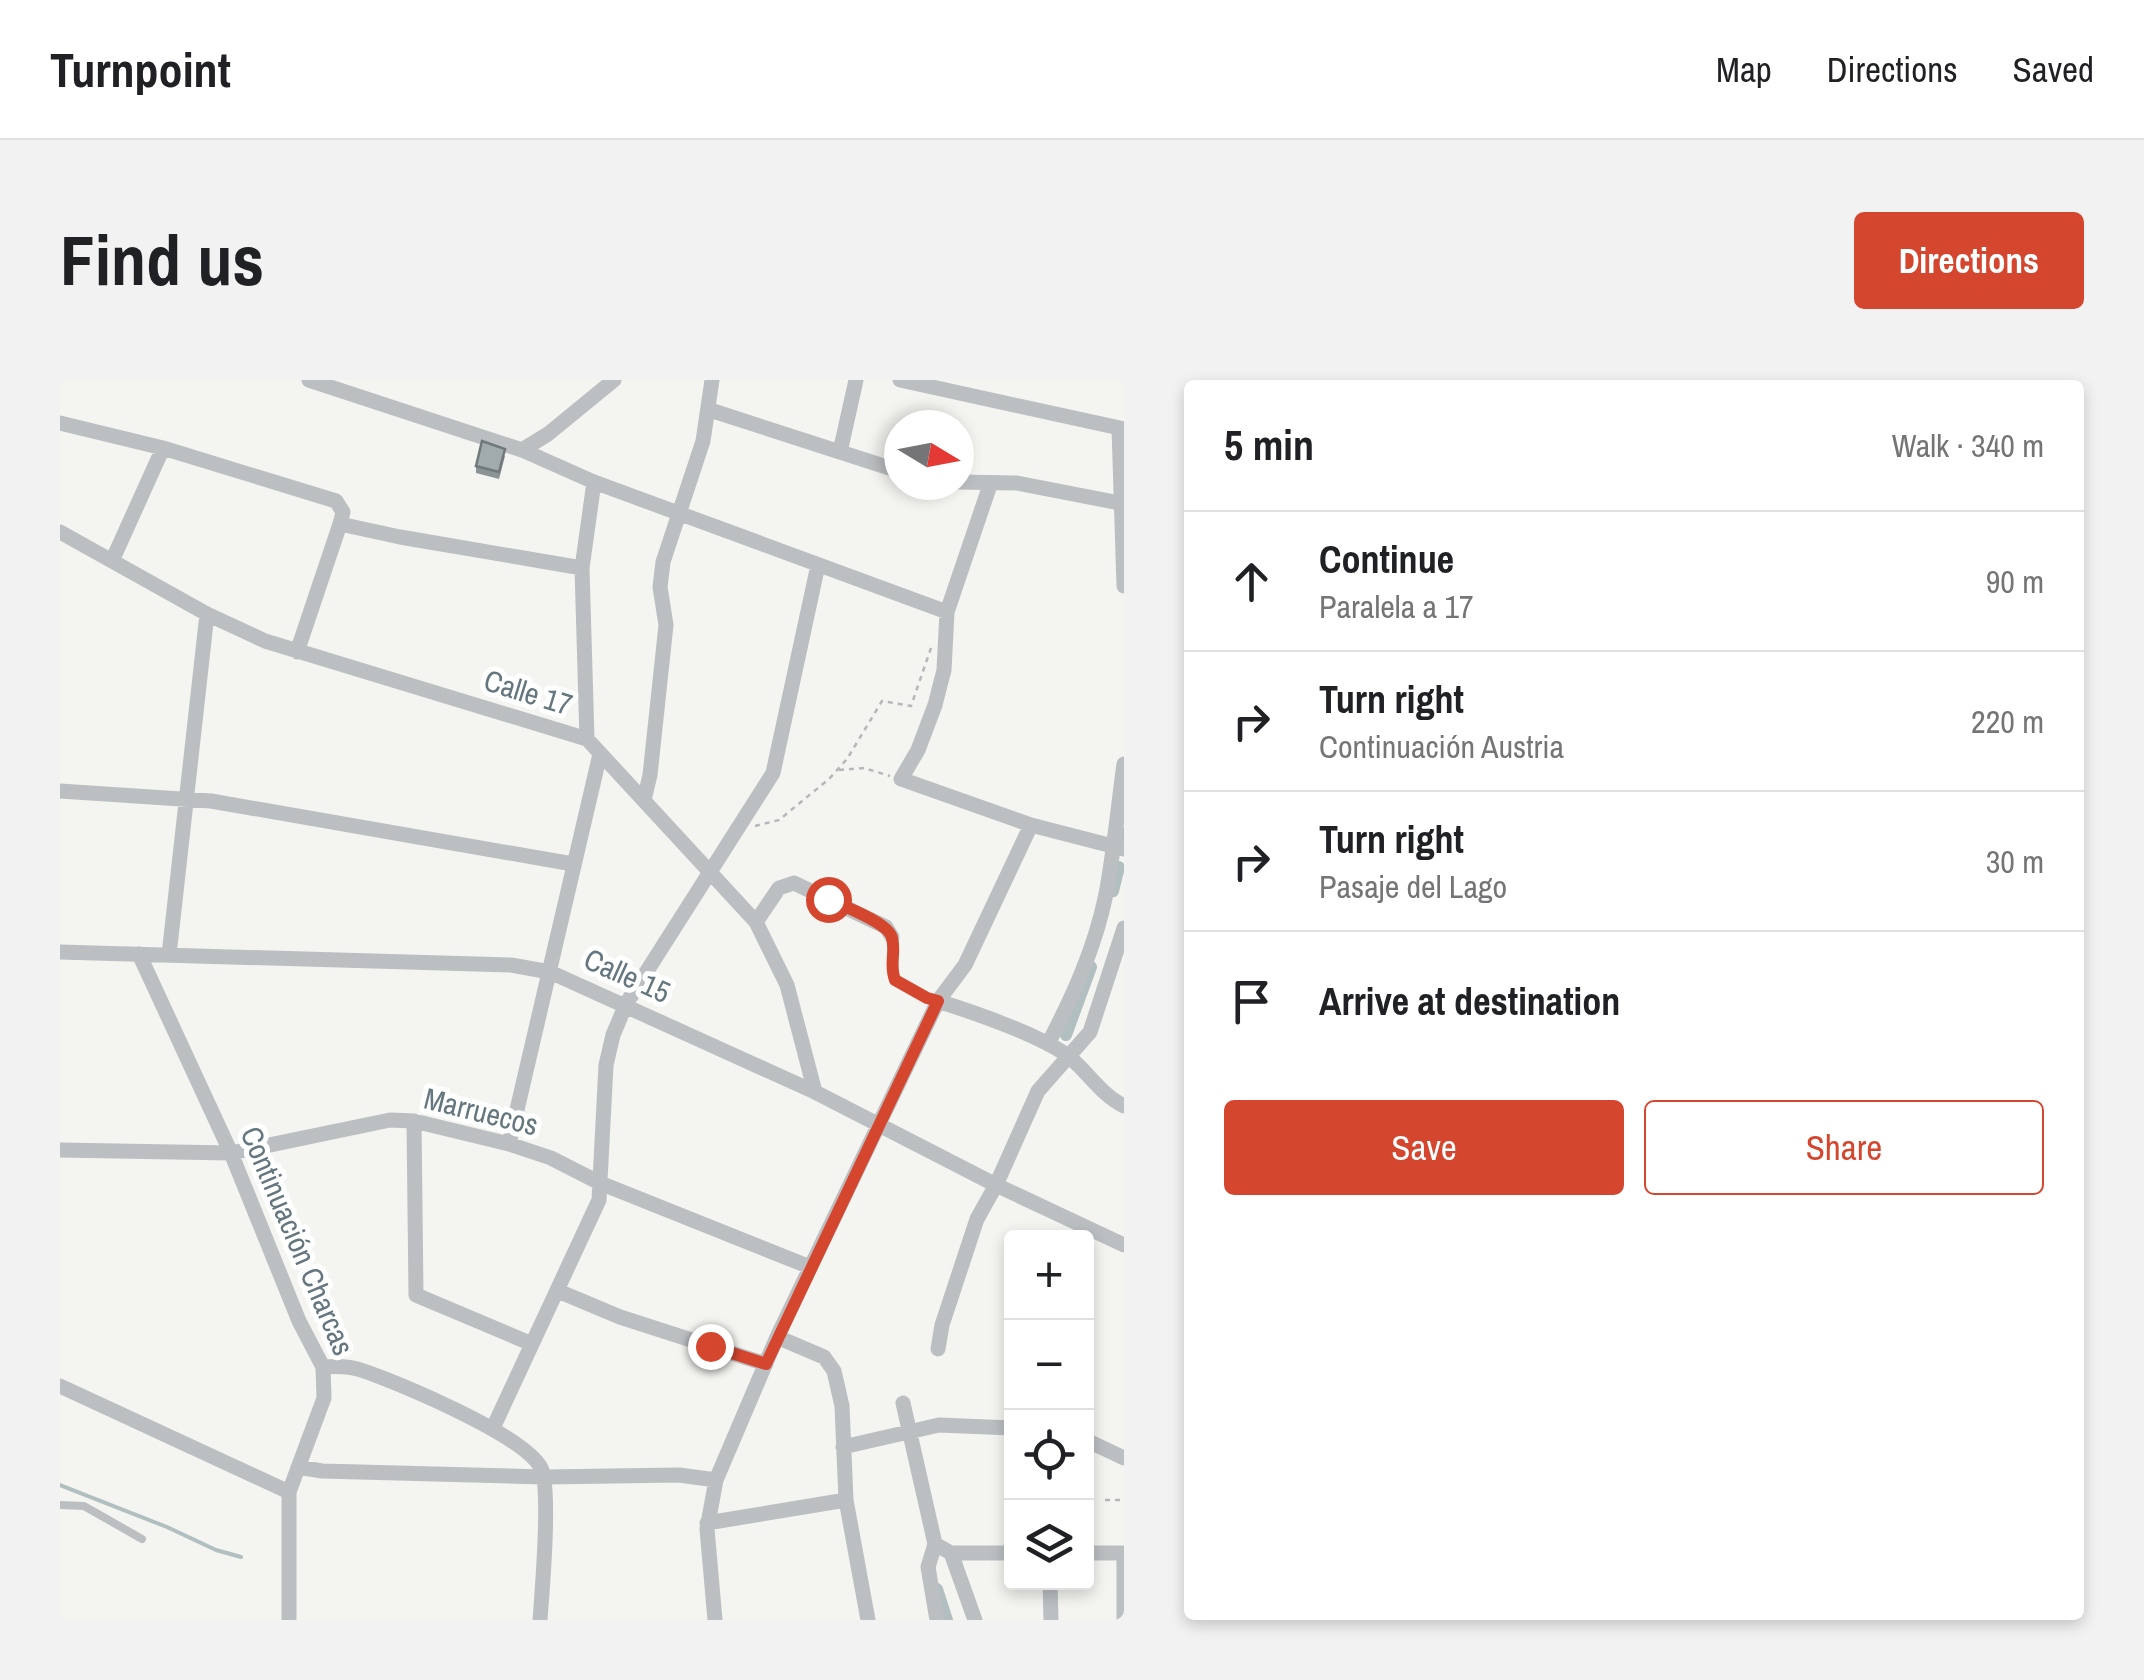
<!DOCTYPE html>
<html lang="en">
<head>
<meta charset="utf-8">
<style>
  :root { --surface:#fff; --page:#f2f2f2; --text:#202124; --muted:#757577; --line:#e0e0e0; --accent:#d5462f }
  body { margin:0; font-family:"Archivo Narrow",sans-serif; background:var(--page); color:var(--text) }
  .controls { position:absolute; right:30px; bottom:30px; display:grid; overflow:hidden; border-radius:10px; box-shadow:0 5px 15px #0003 }
  .controls button { width:90px; height:90px; display:grid; place-items:center; padding:0; border:0; border-bottom:2px solid var(--line); background:var(--surface); color:var(--text); font:50px sans-serif }
  .compass { position:absolute; left:824px; top:30px; width:90px; height:90px; border-radius:50%; background:var(--surface); box-shadow:0 5px 15px #0003; rotate:100deg }
  .stop { position:absolute; width:30px; height:30px; margin:-22px; border:8px solid #d5462f; border-radius:50%; background:#fff }
  .stop.end { background:#d5462f; border-color:#fff; box-shadow:0 2px 10px #0008 }
  .list { margin:0; padding:0; list-style:none }
  h2 { display:flex; justify-content:space-between; align-items:center; height:130px; margin:0; padding:0 40px; font-size:42px }
  h2 small { font-size:32px; font-weight:400; color:var(--muted) }
  .list li { display:grid; grid-template-columns:65px 1fr auto; gap:30px; align-items:center; box-sizing:border-box; height:140px; padding:0 40px; border-top:2px solid var(--line) }
  .list b { display:block; font-size:38px; white-space:nowrap }
  .list p { margin:0; font-size:32px; white-space:nowrap; color:var(--muted) }
  .list em { font-size:32px; font-style:normal; color:var(--muted) }
  .actions { display:flex; gap:20px; padding:30px 40px }
  .actions a { flex:1; padding:22px 0; border:2px solid var(--accent); border-radius:10px; text-align:center; font-size:35px; color:var(--accent) }
  .actions .main { background:var(--accent); color:#fff }
  .icon { flex:none; width:55px; height:55px; fill:none; stroke:currentColor; stroke-width:2; stroke-linecap:round; stroke-linejoin:round }
  .map { position:relative; flex:none; width:1064px; height:1240px; overflow:hidden; border-radius:10px }
  header { display:flex; align-items:center; gap:60px; box-sizing:border-box; height:140px; padding:0 50px; background:var(--surface); border-bottom:2px solid var(--line) }
  header strong { font-size:48px }
  nav { display:flex; gap:55px; margin-inline-start:auto; font-size:35px }
  .intro { display:flex; align-items:center; justify-content:space-between; box-sizing:border-box; height:240px; padding:0 60px }
  h1 { margin:0; font-size:70px }
  .button { padding:25px 45px; border-radius:10px; background:var(--accent); color:#fff; font-size:35px; font-weight:700 }
  main { display:flex; gap:60px; padding:0 60px }
  aside { flex:1; background:var(--surface); border-radius:10px; box-shadow:0 5px 15px #0003 }
  .map>svg:first-child { display:block }
  .lines { fill:none; stroke-linecap:round; stroke-linejoin:round }
  .stream { stroke:#b1bfc1; stroke-width:4 }
  .canal { stroke:#b1bfc1; stroke-width:12 }
  .path { stroke:#b5b8ba; stroke-width:2.5; stroke-dasharray:5 5; stroke-linecap:butt }
  .service { stroke:#bbbfc2; stroke-width:8 }
  .minor { stroke:#bbbfc2; stroke-width:15 }
  .wall { fill:#8a9396 }
  .building { fill:#a1abae; stroke:#71787a; stroke-width:2.5 }
  .route { stroke:#d5462f; stroke-width:12 }
  .labels { text-anchor:middle; stroke-width:10; stroke-linejoin:round; paint-order:stroke }
  .street-label { font-size:30px; fill:#65767f; stroke:#fff }
</style>
</head>
<body>
<header>
<strong>Turnpoint</strong>
<nav><a>Map</a><a>Directions</a><a>Saved</a></nav>
</header>
<div class="intro"><h1>Find us</h1><a class="button">Directions</a></div>
<main>
<div class="map">
<svg width="1064" height="1240" viewBox="0 0 1064 1240">
  <rect width="100%" height="100%" fill="#f4f4f0"/>
  <g class="lines">
    <!-- stream -->
    <path class="stream" d="M0 1105 107 1147 156 1170 181 1177"/>
    <!-- canal -->
    <path class="canal" d="M1063 457 1064 453
      M1053 511 1059 487
      M1006 655 1031 587
      M877 1209 887 1240"/>
    <!-- path -->
    <path class="path" d="M779 390 804 388 830 396
      M695 446 719 440 769 399 787 379 822 321 851 326 871 268
      M832 573 835 600 864 617
      M1045 1120H1064"/>
    <!-- service -->
    <path class="service" d="M0 1125 24 1126 82 1159"/>
    <!-- minor -->
    <path class="minor" d="M249 0 462 70 534 102 887 232
      M840 0 1064 49
      M650 30 839 91
      M0 43 103 68 276 121 283 132 280 144 340 157 522 188
      M1059 48 1064 206
      M462 70 488 54 554 0
      M780 72 796 0
      M899 102 957 103 1060 123
      M930 105 887 232 884 290 875 325 858 370 841 399 971 445 1064 469
      M0 152 147 234 205 261 527 359 696 542 727 605 755 712
      M52 181 103 68
      M237 272 280 144
      M527 359 522 188 534 102
      M0 411 151 421 513 484
      M584 420 590 395 606 245 600 207 603 182 643 61 652 0
      M696 542 719 508 734 503 826 547 832 557
      M0 572 451 585 490 592 755 712 936 805 1064 865
      M79 574 171 773 239 941 263 987 264 1018 229 1112V1240
      M109 575 147 234
      M878 621C915 633 972 652 1004 673 1026 688 1039 714 1064 726
      M988 664C1013 616 1035 568 1046 514 1054 471 1058 427 1064 384
      M354 741 356 915 472 964
      M449 764 540 374
      M0 770 171 773 330 740 354 741 449 764 491 778 540 803 750 887
      M498 911 560 937 706 984
      M717 957 764 977 774 991 782 1026 786 1120 808 1240
      M878 969 882 945 917 839 936 805 978 711 1030 652 1064 548
      M263 987C276 986 289 986 301 990 339 1003 464 1055 481 1088 491 1108 482 1213 480 1240
      M0 1006 229 1112
      M843 1023 875 1164
      M433 1048 539 820 546 685 553 655 566 624 713 393 758 185
      M1026 1060 1064 1078
      M783 1067 879 1045 952 1048
      M238 1087 262 1091 484 1097 619 1095 656 1100
      M647 1143 786 1120
      M875 1164 891 1173H952
      M875 1164 868 1187 877 1240
      M891 1173 915 1240
      M1026 1173H1064
      M990 1202 991 1240
      M655 1240 647 1149 656 1100 717 957 878 621 905 585 971 445
      M1064 1240V1179"/>
  </g>
  <!-- wall -->
  <path class="wall" d="M445 76 439 99 416 93V86Z"/>
  <!-- building -->
  <path class="building" d="M422 61 445 69 439 92 416 86Z"/>
  <g class="lines">
    <!-- route -->
    <path class="route" d="M650 966 706 984 878 621 867 618 835 600C829 585 836 572 832 558 829 543 783 526 768 519"/>
  </g>
  <g class="labels">
    <!-- street labels -->
    <g class="street-label">
      <text transform="translate(468 313) rotate(17)" y="10">Calle 17</text>
      <text transform="translate(567 596) rotate(24)" y="10">Calle 15</text>
      <text transform="translate(421 732) rotate(14)" y="10">Marruecos</text>
      <text transform="translate(237 861) rotate(67)" y="10">Continuación Charcas</text>
    </g>
  </g>
</svg>
<div class="controls">
<button>+</button>
<button>−</button>
<button><svg class="icon" aria-label="locate" viewBox="0 0 24 24"><circle cx="12" cy="12" r="6"/><path d="M12 2v4M12 18v4M2 12h4M18 12h4"/></svg></button>
<button><svg class="icon" aria-label="layers" viewBox="0 0 24 24"><path d="M12 4l9 5-9 5-9-5zM3 14l9 5 9-5"/></svg></button>
</div>
<svg class="compass" viewBox="-18 -18 36 36"><path d="M0-13l5 13h-10z" fill="#e53935"/><path d="M0 13l5-13h-10z" fill="#757577"/></svg>
<div class="stop" style="left:768px;top:519px"></div>
<div class="stop end" style="left:650px;top:966px"></div>
</div>
<aside>
<h2>5 min<small>Walk · 340 m</small></h2>
<ul class="list">
<li><svg class="icon" aria-label="ahead" viewBox="0 0 24 24"><path d="M12 20V5M6 11l6-6 6 6"/></svg><div><b>Continue</b><p>Paralela a 17</p></div><em>90 m</em></li>
<li><svg class="icon" aria-label="right" viewBox="0 0 24 24"><path d="M7 20v-9h11M14 6l5 5-5 5"/></svg><div><b>Turn right</b><p>Continuación Austria</p></div><em>220 m</em></li>
<li><svg class="icon" aria-label="right" viewBox="0 0 24 24"><path d="M7 20v-9h11M14 6l5 5-5 5"/></svg><div><b>Turn right</b><p>Pasaje del Lago</p></div><em>30 m</em></li>
<li><svg class="icon" aria-label="arrive" viewBox="0 0 24 24"><path d="M6 21V4h12l-3 4 3 4H6"/></svg><div><b>Arrive at destination</b></div></li>
</ul>
<div class="actions"><a class="main">Save</a><a>Share</a></div>
</aside>
</main>
</body>
</html>
